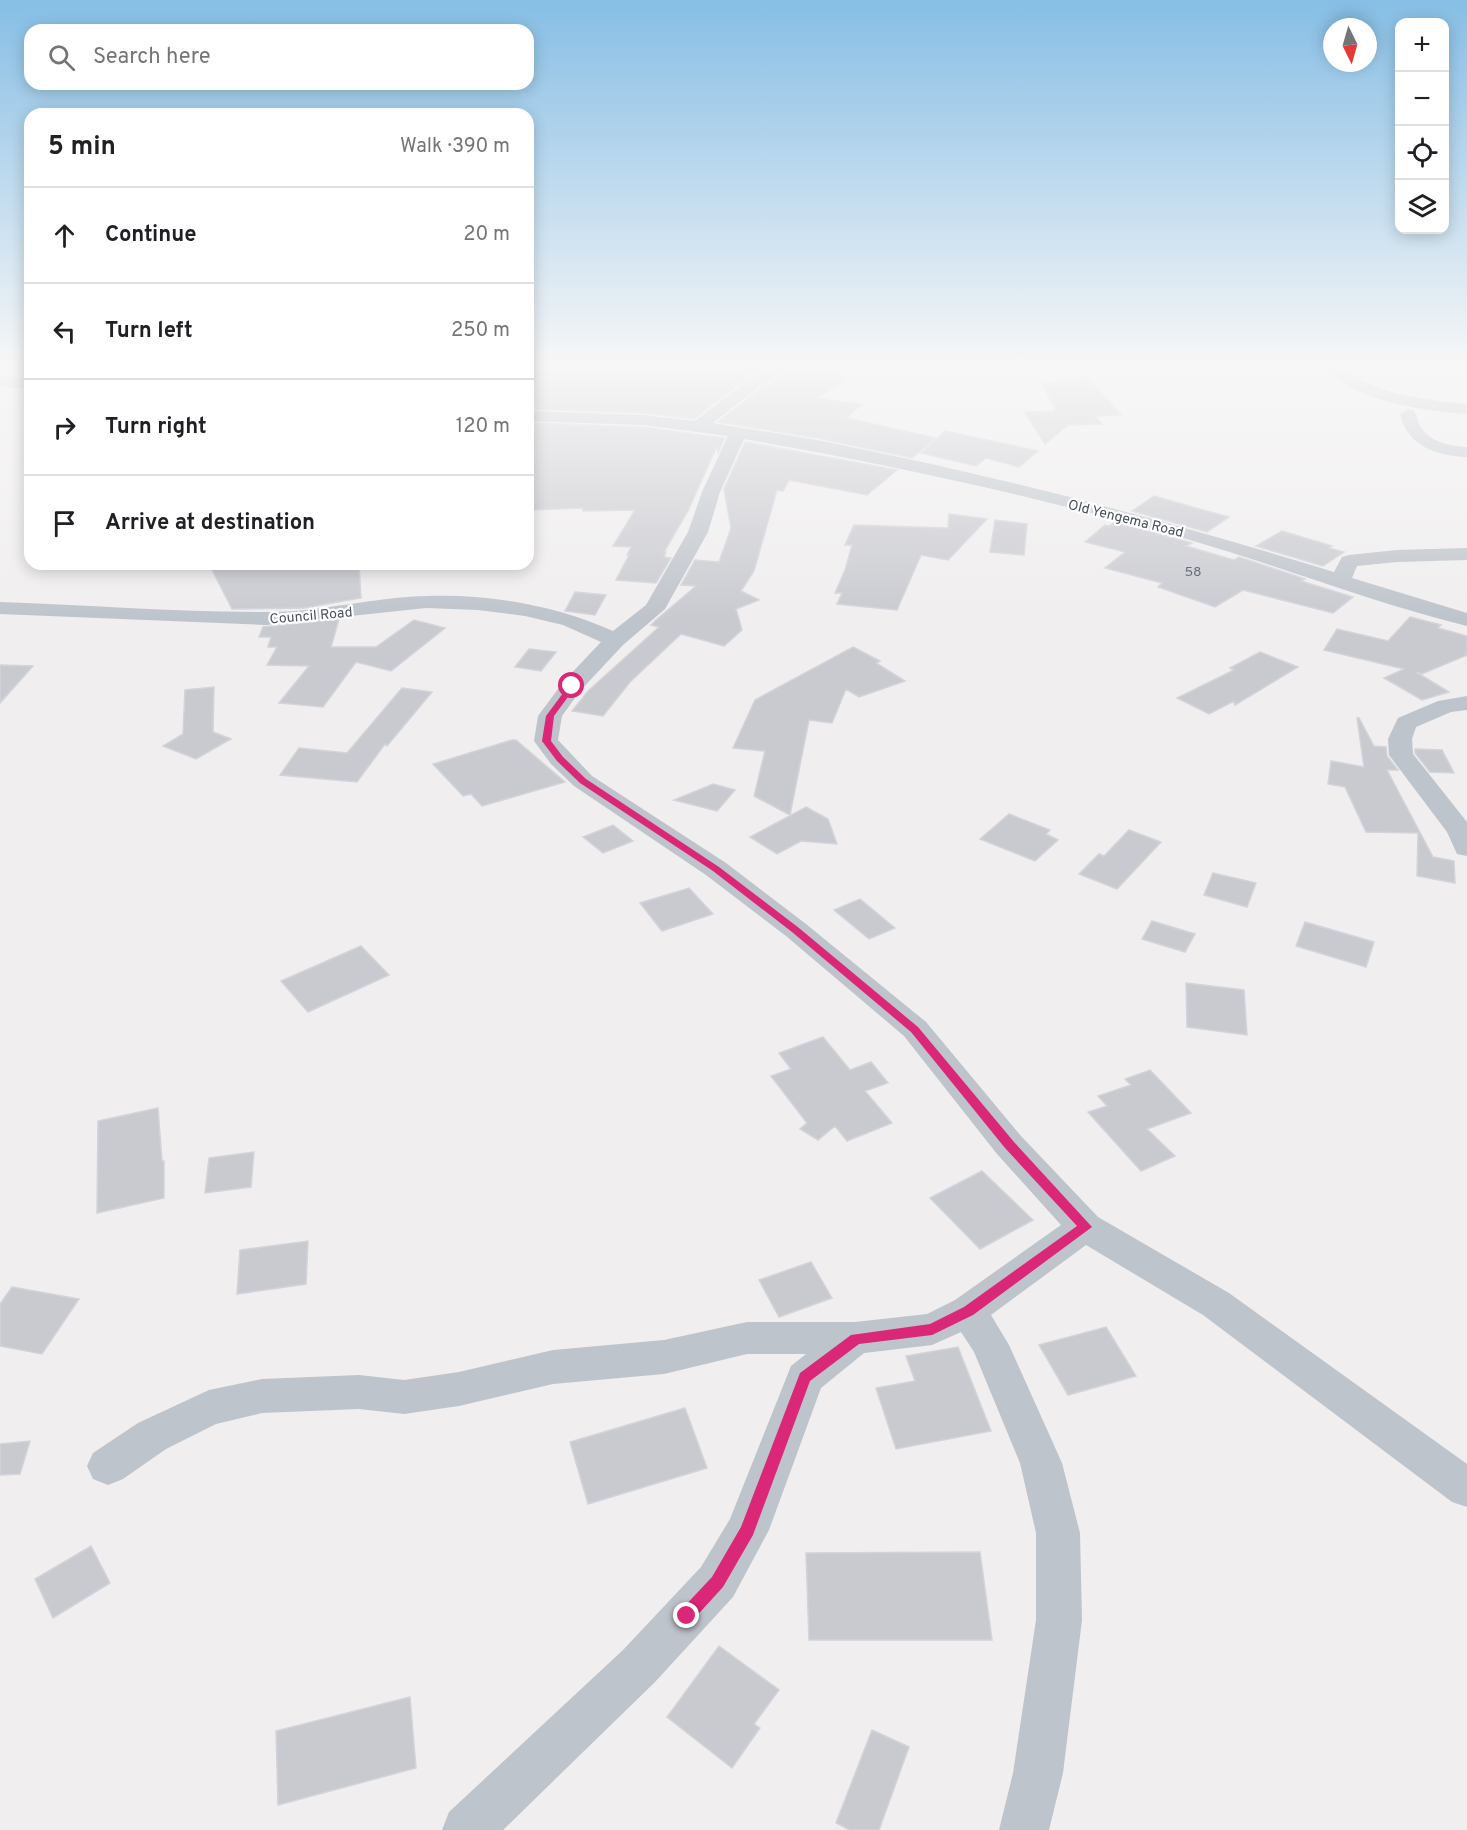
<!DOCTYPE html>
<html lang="en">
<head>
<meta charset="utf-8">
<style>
  :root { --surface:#fff; --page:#f2f2f2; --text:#202124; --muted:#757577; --line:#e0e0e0 }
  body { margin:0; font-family:Overpass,sans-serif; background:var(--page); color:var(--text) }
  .controls { position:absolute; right:18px; top:18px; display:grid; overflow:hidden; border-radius:12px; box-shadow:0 3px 15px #0003 }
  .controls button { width:54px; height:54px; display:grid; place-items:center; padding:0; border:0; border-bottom:2px solid var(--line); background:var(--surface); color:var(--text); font:30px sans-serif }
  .compass { position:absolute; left:1323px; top:18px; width:54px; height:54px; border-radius:50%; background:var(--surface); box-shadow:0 3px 15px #0003; rotate:175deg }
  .stop { position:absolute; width:18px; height:18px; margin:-14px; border:4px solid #db2777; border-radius:50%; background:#fff }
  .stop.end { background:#db2777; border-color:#fff; box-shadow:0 2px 6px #0008 }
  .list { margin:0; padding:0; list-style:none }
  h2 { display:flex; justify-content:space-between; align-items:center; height:78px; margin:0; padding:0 24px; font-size:26px }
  h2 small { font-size:20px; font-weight:400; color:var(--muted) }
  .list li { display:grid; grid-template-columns:39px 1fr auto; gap:18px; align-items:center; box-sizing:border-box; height:96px; padding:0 24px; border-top:2px solid var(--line) }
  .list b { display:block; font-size:22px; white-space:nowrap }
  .list em { font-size:20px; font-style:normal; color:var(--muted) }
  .icon { flex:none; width:33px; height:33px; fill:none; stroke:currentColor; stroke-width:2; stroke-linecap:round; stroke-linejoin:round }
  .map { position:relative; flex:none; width:1467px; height:1830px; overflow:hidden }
  .search { position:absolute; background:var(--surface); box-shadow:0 3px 15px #0003; left:24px; top:24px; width:510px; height:66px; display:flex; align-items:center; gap:15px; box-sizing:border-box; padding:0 21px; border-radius:18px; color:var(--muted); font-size:22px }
  .panel { position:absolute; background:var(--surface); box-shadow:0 3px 15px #0003; left:24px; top:108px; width:510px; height:462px; border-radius:18px }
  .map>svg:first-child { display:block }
  .building { fill:#c9cad0; stroke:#d2d4d9; stroke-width:1.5 }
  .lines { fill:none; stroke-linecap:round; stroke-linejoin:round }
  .minor { fill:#bec4cb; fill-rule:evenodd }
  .route { fill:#db2777 }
  .labels { text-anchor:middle; stroke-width:4.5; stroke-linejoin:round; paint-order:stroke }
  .far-street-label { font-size:14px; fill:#485059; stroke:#fff }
  .number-label { font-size:14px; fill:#686e77 }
</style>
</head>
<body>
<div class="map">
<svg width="1467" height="1830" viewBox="0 0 1467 1830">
  <rect width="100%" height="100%" fill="#f0eeee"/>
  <!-- building -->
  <path class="building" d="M745 364H773L751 375 694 419 643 413 528 409V367H579V371L599 370V374L661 372 721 373Z
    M801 364H827L814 371 851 377 817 398 862 404 846 418 936 438 912 458 817 438 718 422 765 385Z
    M1087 376 1121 415 1095 416 1102 424 1068 425 1045 444 1024 412 1056 411 1042 384Z
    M528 423 643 427 725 438 718 453 717 446 688 511 664 552H666L664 557 671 558 656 583 616 580 629 555H627L631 547 613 546 635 510 583 511V508L533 510V497L528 498Z
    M945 431 1006 444 1038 451 1019 467 986 458 976 466 921 453Z
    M745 442 897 470 867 495 789 480 783 491 777 490 754 571 741 591 759 600 736 609 742 630 724 646 681 634 630 682 603 716 572 711 588 691 659 627 651 625 656 620 696 586 681 585 695 560 719 562 731 528 724 489Z
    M1154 496 1196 508 1229 517 1207 532 1132 511Z
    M949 514 987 519 948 560 921 555 897 610 837 604 842 593H835L845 570 852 545H845L854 525 948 528Z
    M995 520 1027 524 1024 555 990 552Z
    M1115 522 1192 543 1186 546 1234 560 1239 557 1305 579 1301 581 1353 597 1333 613 1243 590 1215 607 1158 587 1162 583 1105 568 1125 552 1085 542 1105 525 1109 526Z
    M1282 531 1332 546 1329 548 1344 552 1323 566 1256 546Z
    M209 564H267V568L315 567V564H359L361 598 304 608 232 609Z
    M575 592 606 595 595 615 565 611Z
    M1410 617 1441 625 1438 628 1467 636V655L1422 674 1416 672 1449 692 1422 700 1384 678 1404 669 1324 650 1337 629 1388 641Z
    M339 619 331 647H376L414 620 445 628 391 671 356 662 323 707 279 703 309 666 267 665 277 647H268L271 637H259L263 627Z
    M853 647 880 661 876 663 905 681 859 697 846 689 832 723 809 720 790 815 754 796 765 751 733 748 755 700Z
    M529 649 556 652 541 671 515 667Z
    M1260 652 1298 667 1235 705 1234 701 1209 714 1177 698 1234 670 1230 668Z
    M0 665 33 666 0 703Z
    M214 687 213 732 231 739 196 759 163 746 183 734 185 690Z
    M402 688 432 692 387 746 385 744 357 782 280 775 299 748 347 753Z
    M1357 718H1359L1374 746 1386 747 1387 756 1398 770H1387L1433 857 1454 861 1455 883 1417 876 1418 833 1366 832 1345 787 1328 784 1331 761 1364 767Z
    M512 740H516L565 782 482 806 471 794 463 796 433 764Z
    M1415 749 1442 750 1454 773 1430 772 1415 753Z
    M713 784 735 790 717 811 674 800Z
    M806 807 828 819 837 844 801 841 777 854 750 837Z
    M1009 814 1050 830 1046 834 1058 840 1035 861 980 839Z
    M613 825 633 841 603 853 583 837Z
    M1129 830 1161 842 1117 889 1079 874 1099 854 1104 856Z
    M1213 873 1256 883 1247 907 1204 895Z
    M689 888 713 914 662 931 640 903Z
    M860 899 895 928 869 939 834 910Z
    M1152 921 1195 934 1185 952 1142 939Z
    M1305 922 1374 942 1366 967 1296 946Z
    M361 946 389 975 308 1012 281 981Z
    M1186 983 1244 990 1247 1035 1187 1027Z
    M823 1037 850 1070 871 1062 888 1083 865 1091 892 1123 847 1141 835 1126 818 1140 800 1129 807 1123 771 1076 791 1069 779 1053Z
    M1150 1070 1191 1113 1147 1129 1175 1156 1141 1171 1088 1112 1107 1106 1098 1096 1131 1085 1125 1079Z
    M158 1108 162 1161H164V1198L97 1213 98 1121Z
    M254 1152 251 1187 205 1193 209 1158Z
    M982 1171 1033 1220 980 1249 930 1198Z
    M308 1241 306 1284 237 1294 240 1250Z
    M811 1262 832 1298 779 1317 759 1280Z
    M12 1287 79 1299 42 1354 0 1346V1304Z
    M1106 1327 1136 1376 1068 1395 1039 1345Z
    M958 1347 991 1431 896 1449 876 1388 915 1381 906 1356Z
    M685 1408 707 1468 588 1504 570 1442Z
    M30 1441 20 1474 0 1475V1444Z
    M91 1546 110 1583 53 1618 35 1579Z
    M980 1552 992 1640H809L806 1553Z
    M719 1646 779 1690 754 1724 760 1728 732 1768 667 1717Z
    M410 1697 416 1768 278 1805 276 1731Z
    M872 1730 909 1747 879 1830H850L836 1823Z"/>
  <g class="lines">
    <!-- minor -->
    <path class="minor" d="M778 364H799L764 383 713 423C758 431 805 437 851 447 1014 480 1175 523 1334 572L1342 557 1349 555 1397 550 1467 548V560L1397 562 1357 566 1352 578 1467 613V626C1373 603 1283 567 1190 540 1044 498 894 465 744 439L720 492 708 532 665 609 623 645 580 691 562 716 558 740 592 776 726 863 806 924 926 1022 1021 1136 1098 1217 1229 1293 1467 1464V1507L1452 1502 1203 1315 1086 1245 991 1315 1009 1345 1062 1463 1080 1533 1082 1620 1063 1773 1049 1830H999L1013 1773 1036 1620V1533L1020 1463 974 1352 961 1332 932 1345 864 1353 821 1388 769 1530 733 1597 655 1682 503 1830H442L449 1812 623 1650 701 1567 730 1519 791 1366 806 1354H747L664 1374 553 1384 459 1406 404 1414 359 1409 262 1413 216 1424 166 1449 123 1479 108 1485 93 1479 87 1466 93 1453 138 1423 209 1390 262 1379 359 1375 404 1380 459 1372 553 1350 664 1340 747 1322H855L927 1314 955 1300 1061 1225 997 1154 904 1036 786 936 706 875 574 786 551 764 534 741 538 716 564 681 601 642 563 625 525 616 478 610 426 608 266 625 0 614V602C88 605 176 612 264 612 318 613 372 597 427 596 490 594 555 605 613 631L646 605 688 532 702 492 728 436 643 425 528 421V411L643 415 695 421 752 377Z
      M1329 364H1345C1361 394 1436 401 1467 404V414C1430 411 1375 404 1344 383 1337 379 1333 371 1329 364Z
      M0 376 30 379V389L0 386Z
      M1408 409 1414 411C1417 416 1418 423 1422 429 1432 443 1451 446 1467 447V457C1437 456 1407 446 1400 414Z
      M1467 696V710L1451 712 1416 727 1412 739 1413 754 1467 822V856L1457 854 1447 832 1389 755 1388 739 1398 718 1438 701Z"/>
  </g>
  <!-- sky -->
  <linearGradient id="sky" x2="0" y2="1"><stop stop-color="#86bee5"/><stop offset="0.59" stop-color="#f8f7f7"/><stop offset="1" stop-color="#f8f7f7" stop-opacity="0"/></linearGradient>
  <rect width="1467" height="620" fill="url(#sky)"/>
  <!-- route -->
  <path class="route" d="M569 685 576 686 554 716 551 741 563 757 586 779 719 867 799 928 918 1027 1014 1142 1092 1227 973 1315 932 1335 859 1344 810 1381 753 1535 723 1587 692 1621 687 1623 681 1621 679 1616 681 1610 712 1577 741 1527 800 1373 851 1335 930 1324 964 1307 1077 1226 1005 1148 911 1032 792 932 713 871 580 783 557 761 542 741 546 716Z"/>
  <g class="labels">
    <!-- far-street labels -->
    <g class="far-street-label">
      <text transform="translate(1126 518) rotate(14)" y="5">Old Yengema Road</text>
      <text transform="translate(311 615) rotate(-5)" y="5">Council Road</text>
    </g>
    <!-- number labels -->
    <g class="number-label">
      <text x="1193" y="576">58</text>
    </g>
  </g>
</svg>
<div class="controls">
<button>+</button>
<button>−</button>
<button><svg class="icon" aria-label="locate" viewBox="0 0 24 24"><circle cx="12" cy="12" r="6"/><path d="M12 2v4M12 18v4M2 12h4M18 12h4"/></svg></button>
<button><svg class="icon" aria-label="layers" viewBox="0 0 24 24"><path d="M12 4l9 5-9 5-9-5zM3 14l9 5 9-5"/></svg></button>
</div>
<svg class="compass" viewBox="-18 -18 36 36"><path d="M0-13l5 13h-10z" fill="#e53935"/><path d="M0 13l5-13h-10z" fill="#757577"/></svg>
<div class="stop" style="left:572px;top:686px"></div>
<div class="stop end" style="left:687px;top:1616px"></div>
<div class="search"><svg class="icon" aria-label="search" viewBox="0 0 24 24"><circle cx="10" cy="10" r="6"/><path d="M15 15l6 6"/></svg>Search here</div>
<section class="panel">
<h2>5 min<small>Walk · 390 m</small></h2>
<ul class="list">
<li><svg class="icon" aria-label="ahead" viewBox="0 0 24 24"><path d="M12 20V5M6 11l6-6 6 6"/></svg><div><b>Continue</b></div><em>20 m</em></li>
<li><svg class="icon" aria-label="left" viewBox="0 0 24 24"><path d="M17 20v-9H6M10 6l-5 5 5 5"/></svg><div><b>Turn left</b></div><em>250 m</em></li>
<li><svg class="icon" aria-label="right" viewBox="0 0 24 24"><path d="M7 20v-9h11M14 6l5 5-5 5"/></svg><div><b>Turn right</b></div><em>120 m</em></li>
<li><svg class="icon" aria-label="arrive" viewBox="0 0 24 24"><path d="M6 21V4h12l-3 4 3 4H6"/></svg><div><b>Arrive at destination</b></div></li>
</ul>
</section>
</div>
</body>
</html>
